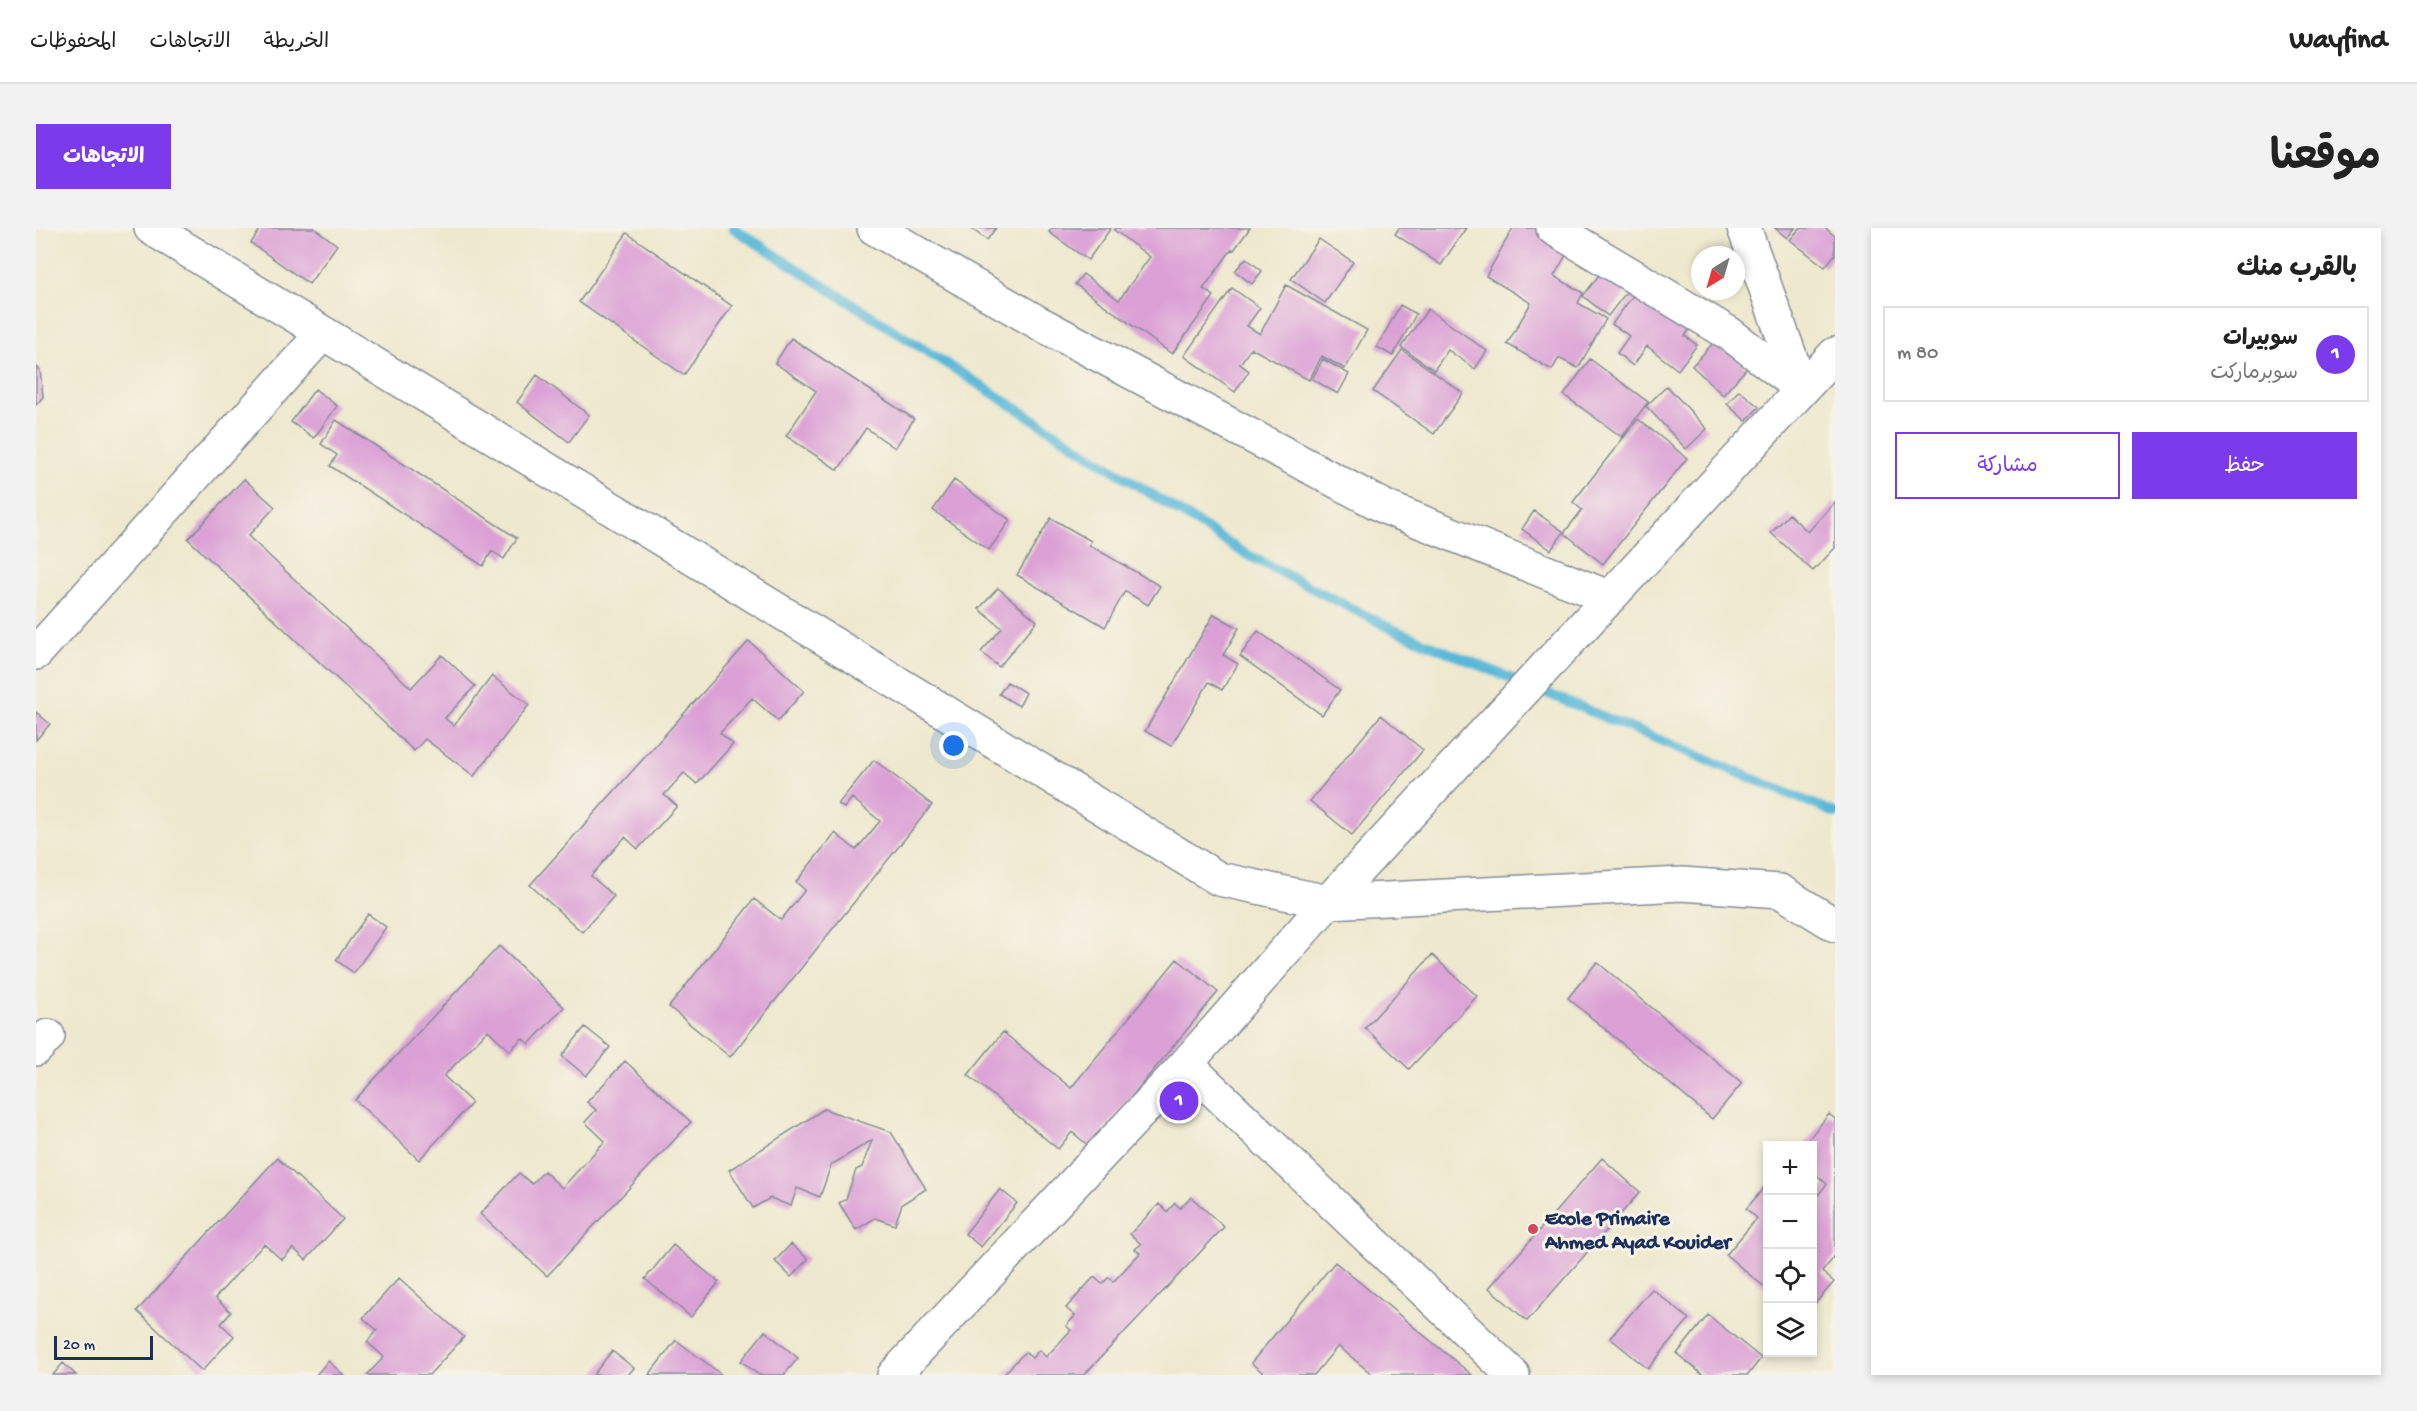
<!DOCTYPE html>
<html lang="ar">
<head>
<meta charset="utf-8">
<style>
  :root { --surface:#fff; --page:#f2f2f2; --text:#222; --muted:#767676; --line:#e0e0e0; --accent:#7c3aed }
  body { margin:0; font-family:"Gochi Hand","Playpen Sans Arabic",sans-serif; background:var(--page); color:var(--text); direction:rtl }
  .controls { position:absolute; right:18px; bottom:18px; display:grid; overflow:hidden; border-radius:0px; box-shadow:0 3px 9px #0003 }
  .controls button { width:54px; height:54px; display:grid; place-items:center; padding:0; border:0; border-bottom:2px solid var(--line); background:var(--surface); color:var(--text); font:30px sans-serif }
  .compass { position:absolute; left:1655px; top:18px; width:54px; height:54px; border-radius:50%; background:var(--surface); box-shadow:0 3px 9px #0003; rotate:217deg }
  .scale { position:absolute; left:18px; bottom:15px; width:99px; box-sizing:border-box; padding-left:6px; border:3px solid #1b2f5e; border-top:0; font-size:16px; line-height:21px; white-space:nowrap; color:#1b2f5e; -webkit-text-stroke:4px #f7f3e8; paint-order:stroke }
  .you { position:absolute; left:918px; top:518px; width:21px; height:21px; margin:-15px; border:4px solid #fff; border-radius:50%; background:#1a73e8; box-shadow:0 0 0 9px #1a73e833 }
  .badge { display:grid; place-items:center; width:39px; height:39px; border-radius:50%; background:var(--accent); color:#fff; font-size:20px; font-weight:700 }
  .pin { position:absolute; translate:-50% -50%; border:3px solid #fff; box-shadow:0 2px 6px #0006 }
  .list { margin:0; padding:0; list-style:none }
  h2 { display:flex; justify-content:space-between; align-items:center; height:78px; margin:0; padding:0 24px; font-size:26px }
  h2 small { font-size:20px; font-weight:400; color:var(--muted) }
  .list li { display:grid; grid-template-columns:39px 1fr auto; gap:18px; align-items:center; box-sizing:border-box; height:96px; margin:0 12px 12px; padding:0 12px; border:2px solid var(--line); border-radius:0px }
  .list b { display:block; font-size:22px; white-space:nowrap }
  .list p { margin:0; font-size:20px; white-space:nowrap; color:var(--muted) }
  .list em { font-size:20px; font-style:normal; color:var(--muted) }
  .actions { display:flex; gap:12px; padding:18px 24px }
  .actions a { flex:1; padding:14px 0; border:2px solid var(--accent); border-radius:0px; text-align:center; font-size:21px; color:var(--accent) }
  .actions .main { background:var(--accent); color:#fff }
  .icon { flex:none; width:33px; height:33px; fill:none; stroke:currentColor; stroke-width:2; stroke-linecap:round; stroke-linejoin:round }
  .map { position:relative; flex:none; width:1799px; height:1147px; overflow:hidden; direction:ltr; border-radius:0px }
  header { display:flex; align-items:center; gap:36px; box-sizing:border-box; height:84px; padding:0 30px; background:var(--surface); border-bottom:2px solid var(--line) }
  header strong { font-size:28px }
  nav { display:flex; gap:33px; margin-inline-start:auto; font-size:21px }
  .intro { display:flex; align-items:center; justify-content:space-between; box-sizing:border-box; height:144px; padding:0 36px }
  h1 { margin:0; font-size:42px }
  .button { padding:15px 27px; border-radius:0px; background:var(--accent); color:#fff; font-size:21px; font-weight:700 }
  main { display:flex; gap:36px; padding:0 36px }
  aside { flex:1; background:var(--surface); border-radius:0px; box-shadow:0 3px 9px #0003 }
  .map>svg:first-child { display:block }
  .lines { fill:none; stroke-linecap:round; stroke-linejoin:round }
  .stream { stroke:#58b8d7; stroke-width:10 }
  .building { fill:#dba0d5 }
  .minor-casing { stroke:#848c96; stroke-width:36 }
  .minor { stroke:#fff; stroke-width:33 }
  .poi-dot { fill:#d1495b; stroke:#f7f3e8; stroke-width:2 }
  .labels { text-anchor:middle; stroke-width:6; stroke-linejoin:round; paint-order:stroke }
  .poi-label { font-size:21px; font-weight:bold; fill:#1b2f5e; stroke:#f7f3e8; text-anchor:start }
</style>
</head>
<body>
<header>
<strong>Wayfind</strong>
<nav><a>الخريطة</a><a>الاتجاهات</a><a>المحفوظات</a></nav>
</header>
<div class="intro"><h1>موقعنا</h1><a class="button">الاتجاهات</a></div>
<main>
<aside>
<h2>بالقرب منك<small></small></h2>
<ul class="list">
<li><span class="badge">1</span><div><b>سوبيرات</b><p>سوبرماركت</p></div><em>80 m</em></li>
</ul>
<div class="actions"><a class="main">حفظ</a><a>مشاركة</a></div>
</aside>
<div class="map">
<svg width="1799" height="1147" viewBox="0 0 1799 1147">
  <rect width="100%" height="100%" fill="#f7f3e8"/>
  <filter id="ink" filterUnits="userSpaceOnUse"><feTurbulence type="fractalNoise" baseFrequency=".0167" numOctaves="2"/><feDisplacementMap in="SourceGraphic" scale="12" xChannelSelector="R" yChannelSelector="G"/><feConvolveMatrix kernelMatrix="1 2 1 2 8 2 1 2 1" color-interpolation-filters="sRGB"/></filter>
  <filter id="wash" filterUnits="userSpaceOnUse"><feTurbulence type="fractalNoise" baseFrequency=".008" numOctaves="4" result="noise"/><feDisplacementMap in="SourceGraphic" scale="24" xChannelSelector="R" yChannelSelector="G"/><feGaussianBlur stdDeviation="1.35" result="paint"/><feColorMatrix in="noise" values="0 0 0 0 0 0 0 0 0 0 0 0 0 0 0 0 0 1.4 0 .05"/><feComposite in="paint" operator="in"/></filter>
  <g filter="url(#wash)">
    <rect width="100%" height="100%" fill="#eee8ce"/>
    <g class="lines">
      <!-- stream -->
      <path class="stream" d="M697 0 1208 325 1354 400 1799 585"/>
    </g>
    <g id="blocks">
      <!-- building -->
      <path class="building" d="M225 0H278L301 17 273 56 215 15Z
        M934 0H960L951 12Z
        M1016 0H1075L1052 32 1013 4Z
        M1080 0H1214L1198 22 1196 21 1167 61 1178 68 1136 126 1039 56 1047 46 1083 72 1114 29 1078 2Z
        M1363 0H1430L1405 37 1359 6Z
        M1477 0H1499L1534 20 1518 48 1547 65 1542 75 1570 91 1542 140 1523 130 1516 142 1471 116 1495 75 1450 48Z
        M1739 0H1759L1751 10Z
        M1764 0H1789L1799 8V26L1789 39 1754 12Z
        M591 5 696 78 648 147 543 74Z
        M1283 11 1317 34 1289 75 1255 51Z
        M1210 30 1226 43 1216 56 1199 43Z
        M1573 34 1599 53 1572 88 1547 68Z
        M1607 54 1660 92 1649 108 1661 117 1642 142 1611 118 1597 138 1581 125 1593 108 1576 96Z
        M1250 57 1331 102 1309 141 1286 128 1273 152 1215 120 1204 136 1213 143 1199 164 1148 128 1196 60 1224 80 1211 98 1224 106Z
        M1364 77 1380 86 1357 128 1341 119Z
        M1392 81 1451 123 1439 141 1412 122 1398 142 1365 119Z
        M755 110 878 191 859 220 830 200 802 242 750 208 780 163 739 135Z
        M1680 112 1711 140 1687 167 1656 138Z
        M1366 122 1427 165 1398 206 1337 163Z
        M1287 131 1313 146 1302 166 1276 151Z
        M1554 131 1612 174 1586 209 1528 167Z
        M0 138 4 142 7 169 0 177Z
        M501 147 553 187 533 214 481 174Z
        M1631 158 1671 201 1650 221 1610 178Z
        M279 161 301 178 278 210 255 194Z
        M1703 162 1723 179 1710 193 1691 176Z
        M1602 191 1651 230 1567 336 1528 305 1546 282 1537 274Z
        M300 192 481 310 468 331 456 323 447 338 294 238 301 227 285 216Z
        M208 251 239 279 212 308 375 460 406 427 439 458 409 490 418 498 456 448 493 477 438 548 389 511 378 523 152 311Z
        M918 252 974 292 953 322 897 282Z
        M1799 274V320L1777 343 1735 305 1753 286 1772 304Z
        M1498 283 1528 304 1515 322 1486 301Z
        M1015 290 1055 313 1053 317 1124 358 1112 377 1089 363 1069 399 981 347Z
        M962 360 1001 393 963 439 945 424 966 400 943 381Z
        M1178 386 1203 400 1187 427 1202 436 1186 462 1173 454 1135 518 1109 503Z
        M1222 403 1304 462 1286 487 1204 428Z
        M713 413 768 463 742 493 716 470 684 505 697 516 661 556 648 545 628 567 641 578 602 621 589 609 555 648 578 668 546 704 494 657Z
        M971 454 990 465 983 478 963 466Z
        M0 484 14 496 0 512Z
        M1345 487 1387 522 1316 607 1274 573Z
        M838 532 896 577 694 829 633 779 718 671 745 692 769 662 760 654 799 605 820 622 844 593 816 570 808 580 802 576Z
        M332 686 350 699 318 745 300 732Z
        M463 718 528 779 493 816 486 810 474 823 452 802 408 848 436 875 383 932 319 872Z
        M1396 727 1441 768 1373 841 1329 800Z
        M1141 731 1182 764 1054 919 1036 904 1022 921 932 847 967 804 1035 860Z
        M1561 734 1706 855 1676 891 1532 770Z
        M549 799 574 819 550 848 526 828Z
        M589 833 655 894 511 1048 444 986 483 945 496 956 508 943 526 960 569 913 549 894 560 882 551 874Z
        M788 881 855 904 890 961 866 976 859 997 839 990 820 1002 803 975 810 971 820 942 826 939 836 912 795 937 784 969 761 960 755 978 734 970 717 980 693 942Z
        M1793 886 1799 891V1028L1786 1044 1798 1054 1776 1079V962L1782 967 1791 956 1776 943V918H1767Z
        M241 930 307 991 270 1032 257 1020 246 1032 228 1016 179 1070 195 1084 185 1096 198 1108 166 1143 101 1083Z
        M1566 930 1604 964 1491 1093 1453 1060Z
        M1732 955V1062L1690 1027 1721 990 1710 981Z
        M964 961 981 975 945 1019 929 1006Z
        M1155 969 1188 999 1048 1147H967L989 1124 996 1130 1003 1122 1010 1129 1035 1102 1030 1098 1039 1088 1030 1080 1058 1049 1066 1056 1073 1049 1077 1054 1104 1025 1099 1021 1105 1016 1094 1006 1123 976 1131 984 1139 975 1144 980Z
        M755 1016 772 1031 755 1049 739 1033Z
        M637 1017 683 1054 655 1089 609 1051Z
        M1299 1034 1436 1147H1337L1302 1118 1278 1147H1230L1215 1135Z
        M363 1050 428 1109 393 1147H331L348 1129 331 1114 341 1102 327 1090Z
        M1616 1061 1653 1091 1612 1141 1574 1110Z
        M1672 1087 1725 1130 1712 1147H1667L1641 1126Z
        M729 1103 762 1130 748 1147H723L705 1133Z
        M640 1112 686 1147H613Z
        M576 1123 598 1140 592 1147H557Z
        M292 1133 308 1147H280Z
        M27 1135 40 1147H17Z"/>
    </g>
  </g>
  <g filter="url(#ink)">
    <use href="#blocks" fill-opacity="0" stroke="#848c96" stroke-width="1.5"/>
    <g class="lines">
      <!-- minor casing -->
      <g class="minor-casing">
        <path id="minor" d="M115 0 1183 651 1292 674 1646 656 1744 663 1799 697
          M838 0 1003 95 1351 280 1572 369
          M1517 0 1694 106 1766 161
          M1708 0 1766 161
          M0 425 287 105
          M0 821 12 808
          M1150 836 1477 1147
          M858 1147 1150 836 1292 674 1799 126"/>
      </g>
      <!-- minor -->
      <use href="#minor" class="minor"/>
    </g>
  </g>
  <!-- markers -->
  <circle class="poi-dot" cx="1497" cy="1001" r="6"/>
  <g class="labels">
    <!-- poi labels -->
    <g class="poi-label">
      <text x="1509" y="996">Ecole Primaire<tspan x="1509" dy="24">Ahmed Ayad Kouider</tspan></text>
    </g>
  </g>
</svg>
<div class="controls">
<button>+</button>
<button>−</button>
<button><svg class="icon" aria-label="locate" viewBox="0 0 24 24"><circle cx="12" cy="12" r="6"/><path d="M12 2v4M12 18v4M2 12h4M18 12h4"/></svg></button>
<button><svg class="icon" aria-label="layers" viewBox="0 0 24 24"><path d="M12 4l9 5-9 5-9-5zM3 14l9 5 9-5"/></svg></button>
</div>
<svg class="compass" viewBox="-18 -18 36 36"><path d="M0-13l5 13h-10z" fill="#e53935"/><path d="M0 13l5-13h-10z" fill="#767676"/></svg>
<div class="scale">20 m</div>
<div class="you"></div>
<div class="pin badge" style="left:1143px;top:873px">1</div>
</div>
</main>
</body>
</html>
